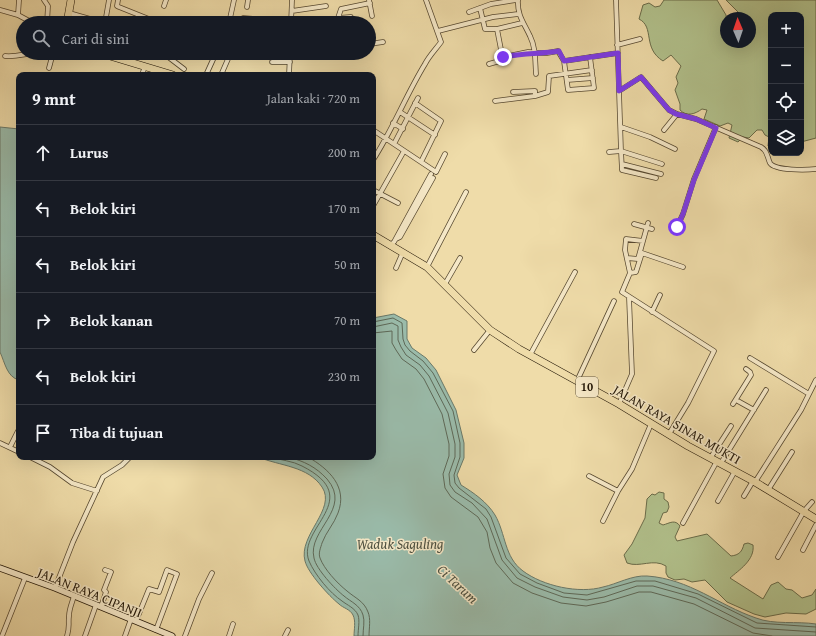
<!DOCTYPE html>
<html lang="id">
<head>
<meta charset="utf-8">
<style>
  :root { --surface:#171b24; --page:#20242c; --text:#f1f3f6; --muted:#9ea1a6; --line:#363941 }
  body { margin:0; font-family:"Gentium Book Plus",serif; background:var(--page); color:var(--text) }
  .controls { position:absolute; right:12px; top:12px; display:grid; overflow:hidden; border-radius:8px; box-shadow:0 4px 16px #0002 }
  .controls button { width:36px; height:36px; display:grid; place-items:center; padding:0; border:0; border-bottom:1px solid var(--line); background:var(--surface); color:var(--text); font:20px sans-serif }
  .compass { position:absolute; left:720px; top:12px; width:36px; height:36px; border-radius:50%; background:var(--surface); box-shadow:0 4px 16px #0002; rotate:358deg }
  .stop { position:absolute; width:12px; height:12px; margin:-9px; border:3px solid #7c3aed; border-radius:50%; background:#fff }
  .stop.end { background:#7c3aed; border-color:#fff; box-shadow:0 1px 4px #0008 }
  .list { margin:0; padding:0; list-style:none }
  h2 { display:flex; justify-content:space-between; align-items:center; height:52px; margin:0; padding:0 16px; font-size:17px }
  h2 small { font-size:13px; font-weight:400; color:var(--muted) }
  .list li { display:grid; grid-template-columns:26px 1fr auto; gap:12px; align-items:center; box-sizing:border-box; height:56px; padding:0 16px; border-top:1px solid var(--line) }
  .list b { display:block; font-size:15px; white-space:nowrap }
  .list em { font-size:13px; font-style:normal; color:var(--muted) }
  .icon { flex:none; width:22px; height:22px; fill:none; stroke:currentColor; stroke-width:2; stroke-linecap:round; stroke-linejoin:round }
  .map { position:relative; flex:none; width:816px; height:636px; overflow:hidden }
  .search { position:absolute; background:var(--surface); box-shadow:0 4px 16px #0002; left:16px; top:16px; width:360px; height:44px; display:flex; align-items:center; gap:10px; box-sizing:border-box; padding:0 14px; border-radius:22px; color:var(--muted); font-size:15px }
  .panel { position:absolute; background:var(--surface); box-shadow:0 4px 16px #0002; left:16px; top:72px; width:360px; height:388px; border-radius:8px }
  .map>svg:first-child { display:block }
  .green { fill:#b2c28d; stroke:#6a6c4a }
  .water { fill:#9abbaa; stroke:#6a7969 }
  .lines { fill:none; stroke-linecap:round; stroke-linejoin:round }
  .shore { stroke:#5e6958; stroke-width:1 }
  .minor-casing { stroke:#564830; stroke-width:5.5 }
  .secondary-casing { stroke:#231707; stroke-width:7 }
  .trunk-casing { stroke:#231707; stroke-width:8 }
  .minor { stroke:#f5e8c7; stroke-width:4 }
  .secondary { stroke:#f5e8c7; stroke-width:5.5 }
  .trunk { stroke:#efdca9; stroke-width:7 }
  .route { stroke:#7c3aed; stroke-width:5 }
  .labels { text-anchor:middle; stroke-width:3; stroke-linejoin:round; paint-order:stroke }
  .shield { fill:#f5e8c7; stroke:#625641; stroke-width:1 }
  .shield-label { font-size:12px; font-weight:bold; fill:#231707 }
  .street-label { font-size:13px; fill:#231707; stroke:#f5e8c7 }
  .water-label { font-size:14px; font-style:italic; fill:#4d5040; stroke:#f5e8c7 }
</style>
</head>
<body>
<div class="map">
<svg width="816" height="636" viewBox="0 0 816 636">
  <rect width="100%" height="100%" fill="#efdca9"/>
  <filter id="stains"><feTurbulence type="fractalNoise" baseFrequency=".005" numOctaves="4"/><feColorMatrix values="0 0 0 0 .2 0 0 0 0 .09 0 0 0 0 .02 0 0 0 .5 -.17"/></filter>
  <radialGradient id="worn" r=".72"><stop offset=".6" stop-color="#630" stop-opacity="0"/><stop offset="1" stop-color="#630" stop-opacity=".3"/></radialGradient>
  <!-- green -->
  <path class="green" d="M664 0H717L726 15V42H750V18H739V13L726 0H816V138L801 142V15H771V149L768 146 769 137 765 135 762 130H757L749 138 743 137 738 142 729 138 732 125 728 123 720 126 704 119 707 110 702 109C695 114 687 117 680 110V104L675 90 678 83 676 77 681 66 671 55 663 61C642 48 655 27 639 19L643 5 649 3 655 7 660 6Z
    M659 492 664 493V499L668 502 669 507 667 512 663 513 659 523 663 525C670 523 675 519 680 526L675 537 677 541 707 534 731 556C739 555 742 552 744 544L748 543 753 545C755 560 739 570 730 578L763 599 771 585 778 582 786 589 792 590 802 598 812 595 816 589V609L806 614 786 613 765 617 754 614 727 602 705 580 692 582 684 579 675 580 668 577 666 573V566C653 558 640 568 627 563L624 555 632 544 645 518 647 499 652 494 655 495Z"/>
  <!-- water -->
  <path class="water" d="M0 127 19 129V380C7 377 5 363 0 352Z
    M394 314 407 321V339L412 348 426 358 436 370 456 410 464 443V458L457 475 461 485C474 493 487 502 495 515 506 534 504 557 523 571 543 586 579 594 603 587 617 584 632 575 647 576 690 579 718 605 756 618 774 625 797 621 816 624V636H354C354 630 356 621 353 615 350 609 343 608 339 604 329 596 308 573 305 561 298 535 337 509 322 487 308 466 280 466 258 457H373V318Z"/>
  <g class="lines">
    <!-- shore -->
    <path class="shore" d="M373 322 393 318 402 323 403 339 405 345 410 351 423 361 433 373 453 411 460 443V457L454 475 455 483 459 488 486 509 491 517 506 558 520 574 537 583 564 593 587 595 636 581H655L698 594 757 623 816 627
      M373 327 392 323 398 326V340L401 347 406 355 420 365 429 376 448 413 455 444V457L449 474 450 485 455 492 472 503 487 519 502 560 517 578 535 587 563 597 587 600 604 597 637 586H653L696 598 755 628 816 632
      M373 333 392 331V343L396 350 402 359 416 369 424 379 442 414 449 444V456L443 474 445 488 451 497 478 517 487 532 490 548 496 563 513 583 532 593 561 603 586 606 606 602 639 592H651L694 604 753 633 772 636
      M270 457C280 460 293 461 302 466 367 499 296 528 309 561 315 575 330 593 342 601 347 605 355 608 358 615 360 621 358 629 358 636
      M288 457C304 461 316 467 327 479 353 509 307 530 314 558 316 569 335 589 344 596 351 602 360 605 363 615 365 621 363 629 363 636
      M308 457C329 469 348 487 338 513 334 524 326 532 322 543 321 547 318 553 320 558 324 569 337 583 347 591 355 598 364 601 368 612 371 619 369 628 369 636"/>
    <!-- minor casing -->
    <g class="minor-casing">
      <path id="minor" d="M44 0 48 6 47 23
        M118 0 117 6 119 7 159 23
        M369 0 372 16
        M518 0C517 15 524 23 530 36 536 48 535 61 536 74
        M164 6 166 0
        M247 7 248 0
        M480 8 485 29H497
        M0 10 18 15 33 23
        M292 11 326 6
        M469 12 491 4 516 0
        M69 13 104 23
        M18 15 19 0
        M243 18 291 22
        M338 18 351 17 352 23
        M105 23 109 0
        M229 23 234 0
        M291 23 292 0
        M314 23 338 18 341 9 370 3
        M438 31 493 17 518 14
        M369 44 383 42
        M617 45 640 39
        M163 53 184 69
        M275 53 290 54
        M5 56C16 57 24 54 35 53
        M503 57 528 52 547 53 558 51 564 61 618 53
        M564 61 568 90 594 88 590 57
        M272 62H290
        M489 64 503 60 497 29 522 23
        M49 68 53 53
        M142 75 145 66
        M206 75 216 53
        M221 75 228 59
        M289 75 290 53
        M567 80 593 78
        M619 91 641 77 669 110 677 114 696 119 761 147C768 151 767 157 770 163 775 171 807 170 816 169
        M535 96 548 92 549 76 592 70
        M495 101 535 96V91L513 92
        M415 103 441 121 421 162
        M400 112 435 135
        M393 123 403 129
        M621 127 650 137 675 149
        M373 130 436 172 445 154
        M664 130 677 114
        M394 144 418 98
        M609 152 621 151 616 0
        M373 160C393 129 406 95 425 64 429 56 436 49 441 42L426 0
        M622 164 661 174
        M656 178 622 170 621 151 662 164
        M373 190 398 203
        M373 206 404 151
        M634 224 652 229
        M677 227 683 214 694 179 716 127
        M396 239 400 237 433 178
        M643 241 626 239 625 250 630 273 636 272 642 253 683 267
        M390 245 394 242 431 174
        M627 258 638 259 648 223
        M427 267 466 192
        M396 268 403 252
        M630 273 622 292 714 351 688 403 669 434
        M445 284 460 258
        M652 312 660 295
        M474 350 490 330
        M530 355 575 272
        M750 358 809 394
        M577 381 614 301
        M736 400 754 410
        M619 404 632 374 629 297
        M733 404 751 375 750 372 746 369
        M0 443 19 452
        M10 447 18 431
        M30 457 50 467 72 483 97 491
        M711 457 731 426
        M721 463 766 390
        M589 476 618 491 603 521
        M755 482 801 410 816 380
        M768 490 792 452
        M618 491 632 469 651 424
        M744 496 753 481
        M718 501 735 471
        M683 523 717 461
        M803 550 816 525
        M778 557 804 511 812 502
        M55 588 73 542 103 477 122 465 130 457
        M101 607 106 592 104 590 111 572 105 570
        M136 621 149 589 159 592 167 570 177 574 156 630
        M2 636 25 578
        M67 636C70 627 68 624 69 616 69 609 72 603 74 596
        M85 636 96 605
        M125 636 131 619
        M185 636 199 599 212 573
        M229 636 233 624
        M285 636 288 630"/>
    </g>
    <!-- secondary casing -->
    <g class="secondary-casing">
      <path id="secondary" d="M0 568 55 588 172 636"/>
    </g>
    <!-- trunk casing -->
    <g class="trunk-casing">
      <path id="trunk" d="M67 23 71 0
        M100 53 173 75
        M373 235 427 267 490 330 519 349 619 404 688 446 755 482 816 519"/>
    </g>
    <!-- minor -->
    <use href="#minor" class="minor"/>
    <!-- secondary -->
    <use href="#secondary" class="secondary"/>
    <!-- trunk -->
    <use href="#trunk" class="trunk"/>
  </g>
  <g class="lines">
    <!-- route -->
    <path class="route" d="M503 57C522 53 540 54 559 51L564 61 618 53 619 91 641 77 669 110 676 114 696 119 716 128 694 180 683 214 677 227"/>
  </g>
  <g class="labels">
    <!-- shield labels -->
    <rect class="shield" x="576" y="377" width="22" height="20" rx="3"/>
    <g class="shield-label">
      <text x="587" y="391">10</text>
    </g>
    <!-- street labels -->
    <g class="street-label">
      <text transform="translate(677 424) rotate(30)" y="5">JALAN RAYA SINAR MUKTI</text>
      <text transform="translate(90 592) rotate(22)" y="5">JALAN RAYA CIPANJI</text>
    </g>
    <!-- water labels -->
    <g class="water-label">
      <text x="400" y="549">Waduk Saguling</text>
      <text transform="translate(458 584) rotate(43)" y="5">Ci Tarum</text>
    </g>
  </g>
  <rect width="100%" height="100%" filter="url(#stains)"/>
  <rect width="100%" height="100%" fill="url(#worn)"/>
</svg>
<div class="controls">
<button>+</button>
<button>−</button>
<button><svg class="icon" aria-label="locate" viewBox="0 0 24 24"><circle cx="12" cy="12" r="6"/><path d="M12 2v4M12 18v4M2 12h4M18 12h4"/></svg></button>
<button><svg class="icon" aria-label="layers" viewBox="0 0 24 24"><path d="M12 4l9 5-9 5-9-5zM3 14l9 5 9-5"/></svg></button>
</div>
<svg class="compass" viewBox="-18 -18 36 36"><path d="M0-13l5 13h-10z" fill="#e53935"/><path d="M0 13l5-13h-10z" fill="#9ea1a6"/></svg>
<div class="stop" style="left:677px;top:227px"></div>
<div class="stop end" style="left:503px;top:57px"></div>
<div class="search"><svg class="icon" aria-label="search" viewBox="0 0 24 24"><circle cx="10" cy="10" r="6"/><path d="M15 15l6 6"/></svg>Cari di sini</div>
<section class="panel">
<h2>9 mnt<small>Jalan kaki · 720 m</small></h2>
<ul class="list">
<li><svg class="icon" aria-label="ahead" viewBox="0 0 24 24"><path d="M12 20V5M6 11l6-6 6 6"/></svg><div><b>Lurus</b></div><em>200 m</em></li>
<li><svg class="icon" aria-label="left" viewBox="0 0 24 24"><path d="M17 20v-9H6M10 6l-5 5 5 5"/></svg><div><b>Belok kiri</b></div><em>170 m</em></li>
<li><svg class="icon" aria-label="left" viewBox="0 0 24 24"><path d="M17 20v-9H6M10 6l-5 5 5 5"/></svg><div><b>Belok kiri</b></div><em>50 m</em></li>
<li><svg class="icon" aria-label="right" viewBox="0 0 24 24"><path d="M7 20v-9h11M14 6l5 5-5 5"/></svg><div><b>Belok kanan</b></div><em>70 m</em></li>
<li><svg class="icon" aria-label="left" viewBox="0 0 24 24"><path d="M17 20v-9H6M10 6l-5 5 5 5"/></svg><div><b>Belok kiri</b></div><em>230 m</em></li>
<li><svg class="icon" aria-label="arrive" viewBox="0 0 24 24"><path d="M6 21V4h12l-3 4 3 4H6"/></svg><div><b>Tiba di tujuan</b></div></li>
</ul>
</section>
</div>
</body>
</html>
